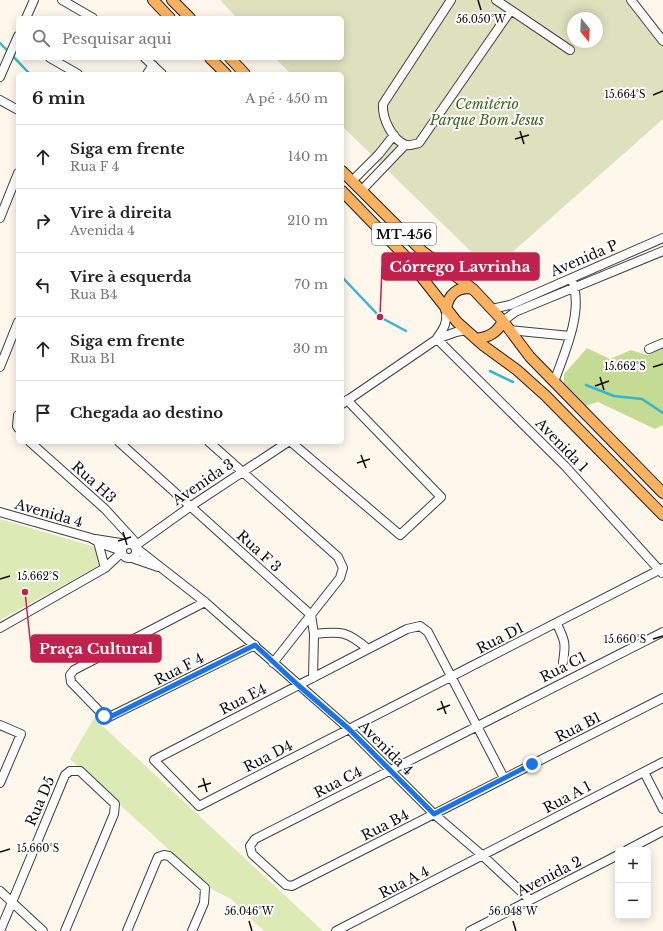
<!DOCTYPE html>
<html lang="pt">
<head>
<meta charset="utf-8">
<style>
  :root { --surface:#fff; --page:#f2f2f2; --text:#222; --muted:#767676; --line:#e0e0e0 }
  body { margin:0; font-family:"Libre Baskerville",serif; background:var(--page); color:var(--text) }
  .controls { position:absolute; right:12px; bottom:12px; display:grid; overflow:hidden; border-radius:6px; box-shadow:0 2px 10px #0003 }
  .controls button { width:36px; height:36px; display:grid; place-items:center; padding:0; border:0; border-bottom:1px solid var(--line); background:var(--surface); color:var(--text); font:20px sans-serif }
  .compass { position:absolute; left:567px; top:12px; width:36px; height:36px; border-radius:50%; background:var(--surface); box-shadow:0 2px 10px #0003; rotate:162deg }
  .stop { position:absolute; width:12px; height:12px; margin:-9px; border:3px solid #1a73e8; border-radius:50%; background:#fff }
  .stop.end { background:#1a73e8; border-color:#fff; box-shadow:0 1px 4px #0008 }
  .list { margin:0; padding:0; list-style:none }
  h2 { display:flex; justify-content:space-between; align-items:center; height:52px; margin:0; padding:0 16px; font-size:17px }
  h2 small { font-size:13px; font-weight:400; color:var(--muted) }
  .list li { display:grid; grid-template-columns:26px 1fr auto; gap:12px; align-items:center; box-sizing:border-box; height:64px; padding:0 16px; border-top:1px solid var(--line) }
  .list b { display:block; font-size:15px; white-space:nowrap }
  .list p { margin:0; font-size:13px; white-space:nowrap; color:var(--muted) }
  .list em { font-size:13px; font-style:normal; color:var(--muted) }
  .icon { flex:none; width:22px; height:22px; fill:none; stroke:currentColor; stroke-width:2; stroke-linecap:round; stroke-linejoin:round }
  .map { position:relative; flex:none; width:663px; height:931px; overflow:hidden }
  .search { position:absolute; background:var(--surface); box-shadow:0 2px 10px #0003; left:16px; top:16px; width:328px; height:44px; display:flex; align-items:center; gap:10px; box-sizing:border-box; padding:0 14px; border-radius:6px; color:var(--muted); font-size:15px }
  .panel { position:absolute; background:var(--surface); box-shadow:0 2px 10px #0003; left:16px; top:72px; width:328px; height:372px; border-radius:6px }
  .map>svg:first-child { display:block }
  .green { fill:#dceab5 }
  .forest { fill:#c4db94 }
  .cemetery { fill:#dde1bd; fill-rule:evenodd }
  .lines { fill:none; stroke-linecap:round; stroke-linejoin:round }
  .stream { stroke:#36b5cf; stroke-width:2.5 }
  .minor-casing { stroke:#3f3f3f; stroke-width:10 }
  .major-casing { stroke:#1d1d1d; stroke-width:12 }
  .minor { stroke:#fff; stroke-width:8 }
  .major { stroke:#fbb260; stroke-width:10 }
  .route { stroke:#1a73e8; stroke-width:5 }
  .ticks { fill:none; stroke:#0c0c0c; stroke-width:1.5 }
  .labels { text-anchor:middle; stroke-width:4; stroke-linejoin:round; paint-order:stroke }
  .shield { fill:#fff; stroke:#555; stroke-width:1 }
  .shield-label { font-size:13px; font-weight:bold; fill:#0c0c0c }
  .park-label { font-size:14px; font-style:italic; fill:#3c651c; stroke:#fff }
  .street-label { font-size:14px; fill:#0c0c0c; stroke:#fff }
  .ticks-label { font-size:10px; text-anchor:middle; fill:#0c0c0c; stroke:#fff; stroke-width:4; stroke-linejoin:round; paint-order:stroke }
  .leader { fill:none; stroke:#be224d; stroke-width:1.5 }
  .callout-dot { fill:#be224d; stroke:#fff; stroke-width:1.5 }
  .callout { fill:#be224d; stroke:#be224d; stroke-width:1.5 }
  .callout-label { font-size:15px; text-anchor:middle; font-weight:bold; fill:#fff }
</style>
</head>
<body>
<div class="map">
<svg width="663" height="931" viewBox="0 0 663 931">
  <rect width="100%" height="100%" fill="#fff7ec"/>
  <!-- green -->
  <path class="green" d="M0 519 95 547 97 550 100 565 0 620Z
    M94 718 323 931H264L231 899 213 890 70 759Z"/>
  <!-- forest -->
  <path class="forest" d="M587 348 610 359 631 350 647 355 663 349V425L655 429 598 402 585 406 564 386V374Z"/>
  <!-- cemetery -->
  <path class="cemetery" d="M220 0H627L663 46V119L491 271 342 126V74H291L275 58H342V18H237ZM573 18H597V42H573Z"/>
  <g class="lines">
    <!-- stream -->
    <path class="stream" d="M0 43 30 74
      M342 277 380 317 406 331
      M490 371 513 382
      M586 385 614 396 642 399 663 413"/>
    <!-- minor casing -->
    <g class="minor-casing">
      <path id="minor" d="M62 0 93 18
        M451 0 383 104C382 118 392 140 406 145 410 146 415 144 419 143L511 10
        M496 0 570 50
        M631 0 663 41
        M26 18 34 0
        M50 58 78 74
        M145 58 162 74
        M147 74 153 65
        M0 77 18 36
        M0 100 18 110
        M352 181 379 154 394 135
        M361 191 405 145
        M0 218 18 173
        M492 309 510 305 663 238
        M503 321 515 312 663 251
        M509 330 570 336
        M437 338C445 327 447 323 446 310
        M437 339 565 466 662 573
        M649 349 663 343
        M0 367 18 322
        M554 382C564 354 583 313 573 283
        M342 404 437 339 456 332 466 330
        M18 415 17 426 18 428
        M30 442 105 509 137 544
        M119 442 311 615 314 634 313 678
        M209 442 338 557 343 568 340 578 273 663
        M291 442 400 535 441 497 347 400
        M0 512 91 538 102 544 122 551
        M95 539 127 544
        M98 542 105 568
        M122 551a7 7 0 1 1 14 0a7 7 0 1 1-14 0Z
        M135 546 191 506 288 442
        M136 548 205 602 349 729 434 814 483 856 530 900
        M132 558 158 567
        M205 602 74 670 70 675 71 682 104 716 109 717 255 645
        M557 624C565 641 566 643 563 662
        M0 628 105 568 122 552
        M663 632 255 839 250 846 252 854 286 885 292 886 663 698
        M314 634C341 631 347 631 368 649
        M0 725 21 734 0 783
        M644 772 663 809
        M504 778 428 632 420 626 407 629 154 760 199 806 663 568
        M627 850 663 831
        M0 891 43 931
        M0 931 65 775 70 771H80L115 804 114 814 65 931
        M127 931 158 857 164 855 169 856 205 888 204 903 192 931
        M336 931 663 762
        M470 931 618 855"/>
    </g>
    <!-- major casing -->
    <g class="major-casing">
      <path id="major" d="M153 0 170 18
        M172 0 190 18
        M210 58 226 74
        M230 58 245 74
        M342 171 422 251 473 289 503 321 530 357 663 493
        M342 191 404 255 457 322 484 346 517 370 546 396 663 515
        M446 310C448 294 458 286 473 289
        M476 339C489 337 497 333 503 321"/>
    </g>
    <!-- minor -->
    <use href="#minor" class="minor"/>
    <!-- major -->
    <use href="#major" class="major"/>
  </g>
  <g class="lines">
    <!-- route -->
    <path class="route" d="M104 716 109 717 114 715 255 645 298 685 349 729 434 814 532 764"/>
  </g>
  <!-- ticks -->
  <path class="ticks" d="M478 0 481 10M653 95 663 91M520 131 524 144M515 139 529 135M653 367 663 364M600 377 604 390M595 386 609 381M361 455 366 468M357 463 370 459M123 532 127 545M118 541 131 537M0 579 10 576M653 639 663 636M441 701 446 714M437 710 450 705M203 778 207 792M198 787 211 783M0 852 10 849M249 921 252 931M513 921 516 931"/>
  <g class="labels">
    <!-- shield labels -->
    <rect class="shield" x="372" y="223" width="64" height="22" rx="3"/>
    <g class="shield-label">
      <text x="404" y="239">MT-456</text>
    </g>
    <!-- park labels -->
    <g class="park-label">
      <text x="487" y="109">Cemitério<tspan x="487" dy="16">Parque Bom Jesus</tspan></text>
    </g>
    <!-- street labels -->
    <g class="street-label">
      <text transform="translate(584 258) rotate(-23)" y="5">Avenida P</text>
      <text transform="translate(562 445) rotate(46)" y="5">Avenida 1</text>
      <text transform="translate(94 482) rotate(42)" y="5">Rua H3</text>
      <text transform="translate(203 482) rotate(-34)" y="5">Avenida 3</text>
      <text transform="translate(49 513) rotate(16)" y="5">Avenida 4</text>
      <text transform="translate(259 551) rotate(42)" y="5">Rua F 3</text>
      <text transform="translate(500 638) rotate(-27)" y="5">Rua D1</text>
      <text transform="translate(563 667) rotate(-27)" y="5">Rua C1</text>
      <text transform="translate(179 669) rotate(-27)" y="5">Rua F 4</text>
      <text transform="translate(243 699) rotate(-27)" y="5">Rua E4</text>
      <text transform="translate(578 727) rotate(-27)" y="5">Rua B1</text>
      <text transform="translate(386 748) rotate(45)" y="5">Avenida 4</text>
      <text transform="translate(268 756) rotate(-27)" y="5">Rua D4</text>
      <text transform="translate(338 782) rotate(-27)" y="5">Rua C4</text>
      <text transform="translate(567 797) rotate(-28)" y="5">Rua A 1</text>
      <text transform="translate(40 801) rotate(-67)" y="5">Rua D5</text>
      <text transform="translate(385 825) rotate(-27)" y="5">Rua B4</text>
      <text transform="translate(549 876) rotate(-27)" y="5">Avenida 2</text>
      <text transform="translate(404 882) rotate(-27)" y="5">Rua A 4</text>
    </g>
  </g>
  <g class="ticks-label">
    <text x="481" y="23">56.050°W</text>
    <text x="625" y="98">15.664°S</text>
    <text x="625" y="370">15.662°S</text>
    <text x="38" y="580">15.662°S</text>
    <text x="625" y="643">15.660°S</text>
    <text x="38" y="852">15.660°S</text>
    <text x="249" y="915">56.046°W</text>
    <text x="513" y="915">56.048°W</text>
  </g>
  <!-- callouts -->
  <path class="leader" d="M380 317L382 267M25 592L31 648"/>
  <g class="callout-dot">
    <circle cx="380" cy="317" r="4"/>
    <circle cx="25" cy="592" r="4"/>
  </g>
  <g class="callout">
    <rect x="382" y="253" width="157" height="27" rx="4"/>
    <rect x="31" y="635" width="130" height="27" rx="4"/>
  </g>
  <g class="callout-label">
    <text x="460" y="272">Córrego Lavrinha</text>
    <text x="96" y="654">Praça Cultural</text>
  </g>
</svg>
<div class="controls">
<button>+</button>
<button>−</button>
</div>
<svg class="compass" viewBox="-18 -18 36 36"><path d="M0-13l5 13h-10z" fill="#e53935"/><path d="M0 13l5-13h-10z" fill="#767676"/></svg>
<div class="stop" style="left:104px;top:716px"></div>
<div class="stop end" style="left:532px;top:764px"></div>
<div class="search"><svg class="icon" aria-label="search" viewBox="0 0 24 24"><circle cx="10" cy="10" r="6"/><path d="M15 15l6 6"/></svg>Pesquisar aqui</div>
<section class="panel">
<h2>6 min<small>A pé · 450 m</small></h2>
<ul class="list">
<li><svg class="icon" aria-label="ahead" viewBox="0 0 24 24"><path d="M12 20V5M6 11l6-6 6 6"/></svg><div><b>Siga em frente</b><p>Rua F 4</p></div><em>140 m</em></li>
<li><svg class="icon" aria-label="right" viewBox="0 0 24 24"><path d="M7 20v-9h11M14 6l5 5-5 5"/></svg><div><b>Vire à direita</b><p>Avenida 4</p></div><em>210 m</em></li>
<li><svg class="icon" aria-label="left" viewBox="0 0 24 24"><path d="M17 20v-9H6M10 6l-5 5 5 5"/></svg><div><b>Vire à esquerda</b><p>Rua B4</p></div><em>70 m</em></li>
<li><svg class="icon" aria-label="ahead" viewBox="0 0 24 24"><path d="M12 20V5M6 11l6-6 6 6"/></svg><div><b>Siga em frente</b><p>Rua B1</p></div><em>30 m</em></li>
<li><svg class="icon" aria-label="arrive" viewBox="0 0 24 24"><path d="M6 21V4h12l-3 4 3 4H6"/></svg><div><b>Chegada ao destino</b></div></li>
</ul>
</section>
</div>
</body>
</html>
